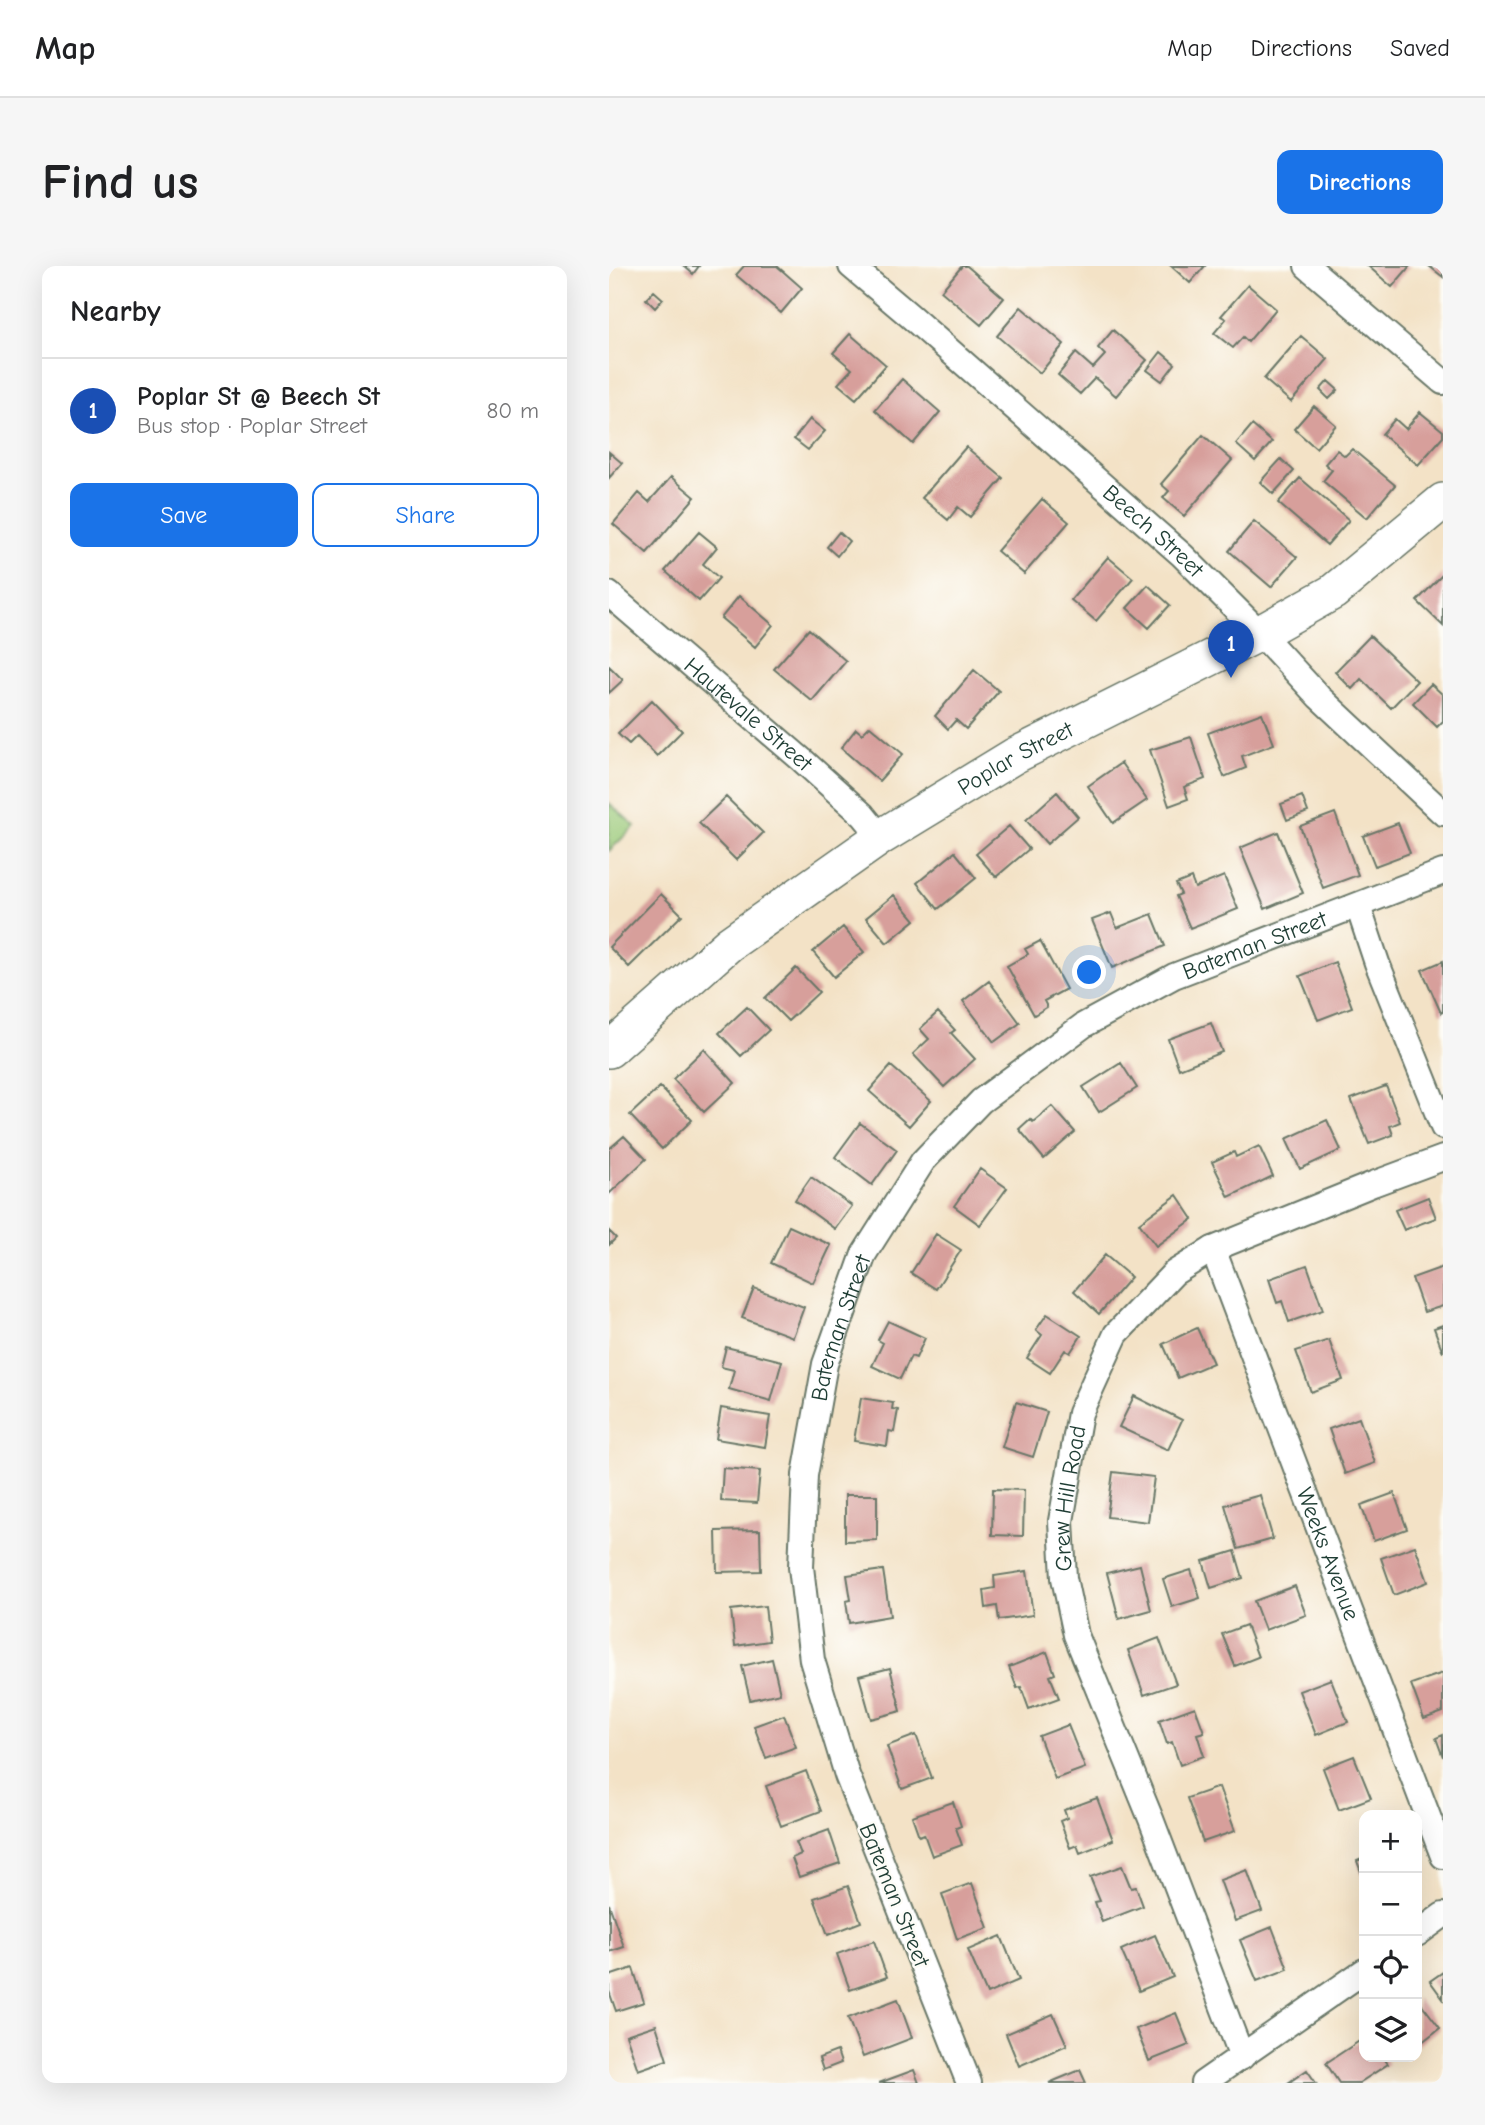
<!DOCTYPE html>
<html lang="en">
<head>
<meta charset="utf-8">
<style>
  :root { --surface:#fff; --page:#f6f6f6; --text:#202124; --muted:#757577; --line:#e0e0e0; --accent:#1a73e8 }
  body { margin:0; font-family:"Comic Neue",sans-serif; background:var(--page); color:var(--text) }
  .controls { position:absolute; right:21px; bottom:21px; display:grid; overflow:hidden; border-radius:14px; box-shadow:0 7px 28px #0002 }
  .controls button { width:63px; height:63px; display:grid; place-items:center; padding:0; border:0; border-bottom:2px solid var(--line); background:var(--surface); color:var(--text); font:35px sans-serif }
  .you { position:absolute; left:481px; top:707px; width:24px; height:24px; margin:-18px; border:5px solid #fff; border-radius:50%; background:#1a73e8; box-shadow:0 0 0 10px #1a73e833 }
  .badge { display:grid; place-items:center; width:46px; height:46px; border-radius:50%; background:var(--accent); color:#fff; font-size:23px; font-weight:700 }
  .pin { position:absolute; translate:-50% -58px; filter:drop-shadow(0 2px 4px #0008) }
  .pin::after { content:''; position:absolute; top:37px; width:24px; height:21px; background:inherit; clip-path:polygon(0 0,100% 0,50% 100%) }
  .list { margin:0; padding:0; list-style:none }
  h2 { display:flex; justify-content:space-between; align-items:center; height:91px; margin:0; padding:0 28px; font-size:30px }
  h2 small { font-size:23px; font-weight:400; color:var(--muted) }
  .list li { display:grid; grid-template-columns:46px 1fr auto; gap:21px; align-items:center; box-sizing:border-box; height:105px; padding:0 28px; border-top:2px solid var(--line) }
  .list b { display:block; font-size:26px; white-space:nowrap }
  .list p { margin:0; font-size:23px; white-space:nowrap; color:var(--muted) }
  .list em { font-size:23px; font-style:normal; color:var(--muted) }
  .actions { display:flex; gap:14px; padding:21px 28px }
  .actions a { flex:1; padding:16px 0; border:2px solid var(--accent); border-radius:14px; text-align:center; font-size:24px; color:var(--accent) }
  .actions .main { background:var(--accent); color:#fff }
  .icon { flex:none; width:38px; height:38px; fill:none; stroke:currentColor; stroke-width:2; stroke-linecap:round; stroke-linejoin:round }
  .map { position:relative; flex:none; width:834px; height:1817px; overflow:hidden; border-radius:14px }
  header { display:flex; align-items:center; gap:42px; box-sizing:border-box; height:98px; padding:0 35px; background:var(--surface); border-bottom:2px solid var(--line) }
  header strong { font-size:33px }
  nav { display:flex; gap:38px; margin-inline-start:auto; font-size:24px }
  .intro { display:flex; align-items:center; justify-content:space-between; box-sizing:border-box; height:168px; padding:0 42px }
  h1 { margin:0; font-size:49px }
  .button { padding:18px 32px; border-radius:14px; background:var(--accent); color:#fff; font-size:24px; font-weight:700 }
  main { display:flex; gap:42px; padding:0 42px }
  aside { flex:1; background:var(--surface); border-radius:14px; box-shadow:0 7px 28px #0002 }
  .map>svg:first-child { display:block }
  .green { fill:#9ac978; stroke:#5c8356; stroke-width:2 }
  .building { fill:#d79f9b }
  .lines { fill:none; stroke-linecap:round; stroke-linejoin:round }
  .street-casing { stroke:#697767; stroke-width:28 }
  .secondary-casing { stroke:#697767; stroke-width:38 }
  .street { stroke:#fff; stroke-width:24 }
  .secondary { stroke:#fff; stroke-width:35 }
  .labels { text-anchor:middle; stroke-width:5; stroke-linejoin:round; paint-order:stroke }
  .street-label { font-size:23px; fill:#1f3d34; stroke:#fdfcf7 }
</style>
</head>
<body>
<header>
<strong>Map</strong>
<nav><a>Map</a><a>Directions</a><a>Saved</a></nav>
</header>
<div class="intro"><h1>Find us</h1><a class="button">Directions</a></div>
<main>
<aside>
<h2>Nearby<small></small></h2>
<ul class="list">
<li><span class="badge" style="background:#1a4fb4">1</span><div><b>Poplar St @ Beech St</b><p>Bus stop · Poplar Street</p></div><em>80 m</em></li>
</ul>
<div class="actions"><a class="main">Save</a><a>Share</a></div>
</aside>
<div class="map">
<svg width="834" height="1817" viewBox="0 0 834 1817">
  <rect width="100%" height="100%" fill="#fdfcf7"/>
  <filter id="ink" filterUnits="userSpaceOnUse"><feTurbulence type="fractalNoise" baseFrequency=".0143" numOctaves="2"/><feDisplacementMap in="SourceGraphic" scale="14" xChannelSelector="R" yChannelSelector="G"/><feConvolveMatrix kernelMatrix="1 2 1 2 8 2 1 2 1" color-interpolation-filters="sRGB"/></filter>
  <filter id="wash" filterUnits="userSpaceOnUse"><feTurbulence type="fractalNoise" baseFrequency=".00686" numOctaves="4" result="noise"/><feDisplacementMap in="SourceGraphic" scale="28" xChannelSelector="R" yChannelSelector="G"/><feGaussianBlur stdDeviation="1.57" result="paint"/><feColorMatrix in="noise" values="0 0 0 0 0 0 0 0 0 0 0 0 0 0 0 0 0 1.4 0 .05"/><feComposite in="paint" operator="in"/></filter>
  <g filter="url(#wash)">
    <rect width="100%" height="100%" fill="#f3e2c6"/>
    <!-- green -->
    <path class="green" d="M0 537 26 560 0 585Z"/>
    <g id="blocks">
      <!-- building -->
      <path class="building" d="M75 0H90L84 8Z
        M135 0H168L193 22 172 47 127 9Z
        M353 0H358L395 32 372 59 332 25Z
        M562 0H596L581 17Z
        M759 0H801L783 21Z
        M820 0H834V11Z
        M639 19 667 43 639 76 634 71 624 82 605 67 617 53 612 50Z
        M45 25 54 33 46 42 37 33Z
        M412 41 455 78 431 107 388 70Z
        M504 64 538 94 507 130 486 112 471 128 449 109 467 87 484 102 496 89 489 82Z
        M241 68 277 99 247 133 229 118 243 103 224 87Z
        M692 70 719 93 682 136 655 113Z
        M552 86 566 98 553 115 538 104Z
        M293 113 331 146 304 178 266 144Z
        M719 115 729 124 720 133 711 124Z
        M705 140 727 159 707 182 685 163Z
        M811 146 834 165V171L809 199 773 168 786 153 797 163Z
        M201 153 216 165 199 184 185 173Z
        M643 159 663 176 646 195 627 178Z
        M594 169 623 194 575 250 554 232 560 225 552 218Z
        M357 181 394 212 361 251 349 241 339 254 313 232Z
        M743 183 786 219 758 252 714 215 723 204 716 198 728 184 736 190Z
        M0 186 13 197 0 212Z
        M672 193 685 205 664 228 651 216Z
        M62 211 86 231 38 287 4 258 30 227 40 236Z
        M691 212 740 254 718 279 669 237Z
        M433 233 460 256 415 308 388 285Z
        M645 255 688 291 662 321 620 285Z
        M90 266 108 281 94 298 110 312 90 335 56 305Z
        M230 266 240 275 228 290 218 281Z
        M499 291 524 312 487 355 462 334Z
        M834 308V360L808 335Z
        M539 319 561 339 540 362 518 342Z
        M130 330 164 359 146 381 112 352Z
        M200 363 237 395 203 435 165 403Z
        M761 370 808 415 782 442 752 413 743 423 726 406Z
        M0 400 14 414 0 427Z
        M365 404 390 425 357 463 347 454 339 463 326 450Z
        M822 418 834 429V455L828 461 804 437Z
        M43 434 73 465 48 490 28 470 20 478 9 468Z
        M653 447 665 478 633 490 637 502 615 511 599 467Z
        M261 460 294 488 270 515 232 482 247 463 253 468Z
        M582 471 596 513 575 521 579 533 560 540 541 484Z
        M512 497 538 534 504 557 479 520Z
        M448 526 469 551 438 578 417 554Z
        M693 530 699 546 678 554 672 538Z
        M117 531 154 567 127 594 90 557Z
        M726 547 749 609 714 622 691 560Z
        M789 557 801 587 766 600 754 570Z
        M400 560 420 583 387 611 367 588Z
        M669 566 694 627 656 643 631 582Z
        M346 586 367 612 329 643 308 617Z
        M615 610 629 643 581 662 567 630 572 628 567 618 582 612 586 622Z
        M52 628 73 649 20 701 0 681Z
        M285 629 306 654 278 677 257 652Z
        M502 647 508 662 543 648 556 680 503 702 483 654Z
        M234 661 255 686 225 711 204 686Z
        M431 675 457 723 435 735 438 741 425 749 398 700 419 688 416 683Z
        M834 695V746L832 747 813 704Z
        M726 696 743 741 709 754 691 710Z
        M187 702 210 726 179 755 156 732Z
        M380 715 411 757 385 776 354 735Z
        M138 741 160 764 132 790 110 767Z
        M329 746 346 764 342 767 366 793 335 821 304 788 320 773 311 763Z
        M602 757 613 786 570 803 559 773Z
        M95 783 126 817 95 846 64 813Z
        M512 797 528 822 490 846 474 821Z
        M282 800 322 835 300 860 260 825Z
        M777 820 791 856 781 860 784 869 760 878 742 833Z
        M51 821 83 854 53 883 21 849Z
        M443 840 466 866 435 893 410 863 421 853 424 856Z
        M718 854 732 884 691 903 677 873Z
        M251 857 288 884 263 919 226 891Z
        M15 870 37 893 0 928V883Z
        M650 880 664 910 620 931 603 896 625 886 627 891Z
        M371 903 398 922 371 959 345 940Z
        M202 911 243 940 226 963 186 934Z
        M568 929 584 953 547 980 530 957Z
        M819 931 827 952 795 964 786 944Z
        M180 960 222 979 204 1017 162 997Z
        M0 965 7 972 0 979Z
        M327 968 352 984 327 1023 302 1007Z
        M496 989 522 1011 490 1048 465 1025Z
        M698 999 714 1044 680 1056 673 1035 668 1037 660 1013Z
        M834 1001V1040L815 1046 803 1012Z
        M145 1022 195 1041 184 1071 133 1052Z
        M438 1048 472 1070 461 1087 456 1084 441 1107 418 1092 433 1069 427 1064Z
        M279 1055 316 1072 307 1092 302 1090 291 1113 263 1100 274 1077 269 1074Z
        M834 1059V1086L825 1062Z
        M588 1062 604 1097 569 1112 554 1078Z
        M720 1074 734 1114 702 1126 687 1085Z
        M117 1081 173 1095 162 1135 120 1123 125 1104 112 1101Z
        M525 1130 573 1154 559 1184 510 1161Z
        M252 1132 284 1137 283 1143 289 1144 285 1166 280 1165 278 1180 245 1175Z
        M407 1136 438 1146 424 1191 393 1181Z
        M112 1142 161 1150 156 1181 107 1173Z
        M750 1152 766 1197 736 1208 720 1163Z
        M114 1202 151 1205 148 1237 112 1235Z
        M504 1206 545 1211 539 1256 498 1251Z
        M384 1223 415 1224 414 1270 383 1269Z
        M785 1227 798 1263 765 1275 752 1239Z
        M236 1229H268V1274L236 1275Z
        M651 1229 664 1273 629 1283 616 1239Z
        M151 1264 152 1305 108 1306 107 1265Z
        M806 1280 819 1316 785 1329 772 1292Z
        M626 1285 634 1312 602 1322 594 1295Z
        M531 1299 542 1344 510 1353 498 1307Z
        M274 1304 281 1350 240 1357 237 1335 242 1334 238 1309Z
        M582 1304 591 1332 563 1341 554 1313Z
        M418 1305 424 1349 390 1354 388 1340 377 1342 375 1324 386 1322 385 1310Z
        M686 1320 697 1349 656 1364 645 1335Z
        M156 1340 160 1375 126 1380 122 1344Z
        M637 1359 649 1391 626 1400 613 1368Z
        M550 1372 567 1418 535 1429 519 1384Z
        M438 1386 446 1408 441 1410 450 1432 420 1443 412 1421 408 1422 400 1401Z
        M163 1393 171 1427 141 1434 133 1400Z
        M281 1402 292 1445 262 1453 250 1410Z
        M834 1407V1446L815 1453 802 1418Z
        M722 1413 739 1456 707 1469 690 1425Z
        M586 1441 595 1466 588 1468 595 1490 571 1499 563 1476 558 1478 550 1454Z
        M175 1449 187 1481 157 1492 145 1460Z
        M459 1459 476 1502 446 1513 430 1470Z
        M307 1469 323 1512 293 1523 278 1480Z
        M834 1469V1491L827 1472Z
        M745 1490 762 1532 730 1544 714 1502Z
        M197 1505 212 1545 172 1560 157 1520Z
        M610 1521 626 1565 594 1576 578 1532Z
        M488 1532 504 1574 471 1587 468 1579 461 1582 451 1555 458 1552 455 1544Z
        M344 1536 352 1560 347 1562 353 1579 323 1590 315 1568 310 1570 303 1550Z
        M220 1564 231 1597 190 1611 183 1592 192 1588 187 1576Z
        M755 1592V1614L748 1595Z
        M513 1600 522 1622 527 1621 534 1640 493 1656 486 1636 491 1635 481 1611Z
        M638 1604 653 1645 626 1655 611 1614Z
        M363 1617 379 1662 348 1673 333 1628Z
        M239 1620 252 1656 219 1669 205 1632Z
        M0 1638 15 1681 0 1686Z
        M663 1661 679 1703 648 1715 631 1674Z
        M546 1669 564 1711 530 1725 512 1684Z
        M392 1670 410 1714 378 1728 359 1684Z
        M265 1675 278 1711 241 1724 228 1688Z
        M24 1702 35 1736 7 1745 0 1725V1710Z
        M834 1706V1733L821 1715Z
        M808 1732 831 1762 808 1780Z
        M289 1733 303 1772 254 1791 239 1752Z
        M567 1747 580 1779 540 1795 527 1763Z
        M444 1748 458 1779 410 1800 397 1768Z
        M47 1759 58 1794 29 1804 17 1769Z
        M755 1772V1791H774L779 1798 750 1817H730L717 1797Z
        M228 1785 232 1797 214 1804 210 1792Z
        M305 1804 310 1817H270Z
        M471 1804 477 1817H440Z
        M698 1804 707 1817H679Z"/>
    </g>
  </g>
  <g filter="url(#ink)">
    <use href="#blocks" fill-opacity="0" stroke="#697767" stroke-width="2"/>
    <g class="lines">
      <!-- street casing -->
      <g class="street-casing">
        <g id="street">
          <path id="s1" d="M242 0 300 49 573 289 651 367 710 431 834 547"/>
          <path d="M698 0 834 116"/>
          <path id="s2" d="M0 328 193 494 254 549 272 571"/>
          <path d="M749 640 768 697 834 861"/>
          <path id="s3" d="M604 983 834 1590"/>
          <path d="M808 1668 834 1649"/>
          <path id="s4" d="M633 1791 542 1553 467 1369 455 1312 452 1255 471 1147 507 1068 565 1007 604 983 764 918 834 892"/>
          <path id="s5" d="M360 1817 238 1509 203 1394 192 1301 196 1209 216 1098 255 988 314 895 372 835 475 759 565 710 834 606"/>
          <path d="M594 1817 755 1705"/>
        </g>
      </g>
      <!-- secondary casing -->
      <g class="secondary-casing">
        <g id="secondary">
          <path id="s6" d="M0 784 120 678 272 571 405 490 651 367 724 326 834 235"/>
        </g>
      </g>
      <!-- street -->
      <use href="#street" class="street"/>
      <!-- secondary -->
      <use href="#secondary" class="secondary"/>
    </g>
  </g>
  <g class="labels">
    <!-- street labels -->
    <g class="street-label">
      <text dy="8" stroke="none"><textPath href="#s1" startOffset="402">Beech Street</textPath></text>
      <text dy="8" stroke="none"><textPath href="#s2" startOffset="184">Hautevale Street</textPath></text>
      <text dy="8" stroke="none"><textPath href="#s6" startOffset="502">Poplar Street</textPath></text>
      <text dy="8" stroke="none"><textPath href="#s5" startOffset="1377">Bateman Street</textPath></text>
      <text dy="8" stroke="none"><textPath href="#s5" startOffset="789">Bateman Street</textPath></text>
      <text dy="8" stroke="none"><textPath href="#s4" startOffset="592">Grew Hill Road</textPath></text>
      <text dy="8" stroke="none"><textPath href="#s3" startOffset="326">Weeks Avenue</textPath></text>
      <text transform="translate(286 1629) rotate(68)" y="8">Bateman Street</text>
    </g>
  </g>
</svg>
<div class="controls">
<button>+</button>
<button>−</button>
<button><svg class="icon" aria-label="locate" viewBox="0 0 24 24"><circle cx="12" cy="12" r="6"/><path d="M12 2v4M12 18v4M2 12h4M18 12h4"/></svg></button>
<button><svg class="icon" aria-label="layers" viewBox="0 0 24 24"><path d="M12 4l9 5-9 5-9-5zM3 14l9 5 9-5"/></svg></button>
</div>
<div class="you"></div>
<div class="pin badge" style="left:622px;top:412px;background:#1a4fb4">1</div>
</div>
</main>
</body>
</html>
